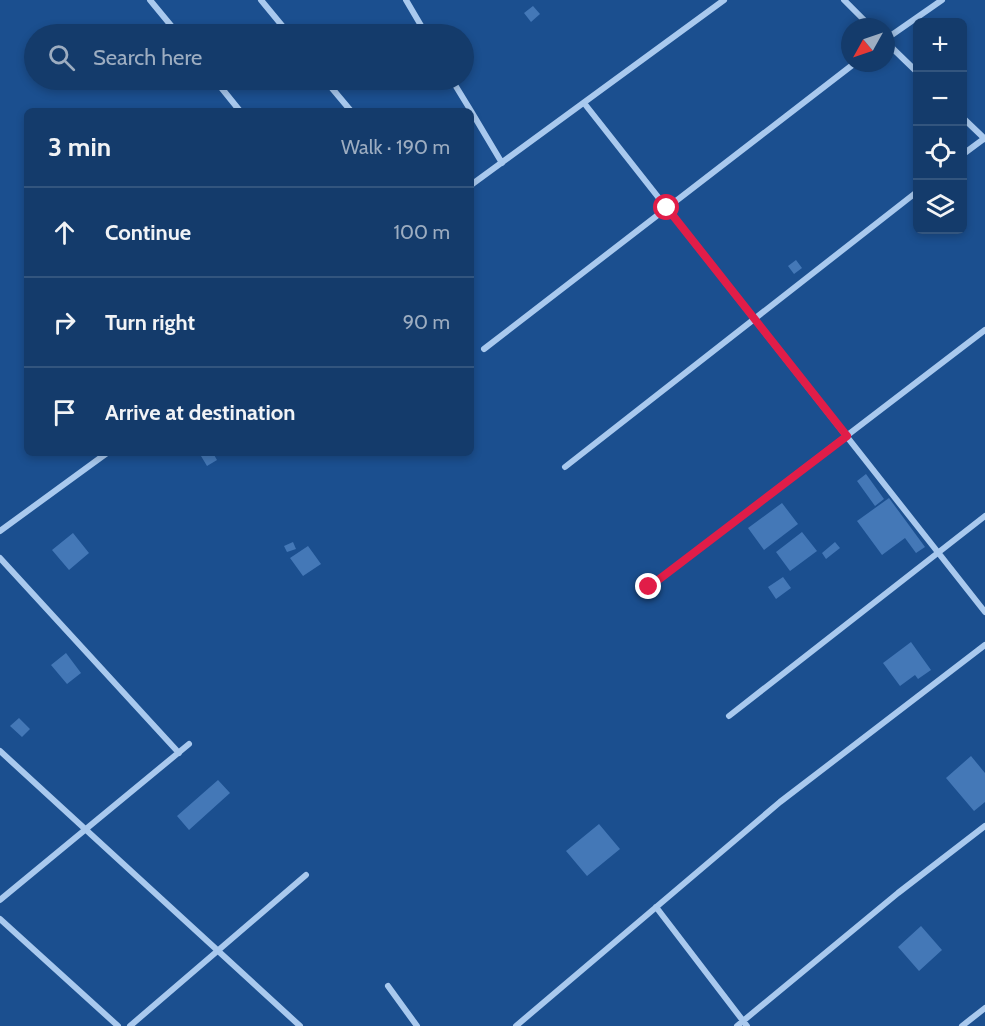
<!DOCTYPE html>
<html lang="en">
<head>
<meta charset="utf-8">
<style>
  :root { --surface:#143b6b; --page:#1d4271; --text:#f1f3f6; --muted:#9dadc1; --line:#33557e }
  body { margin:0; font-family:Cabin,sans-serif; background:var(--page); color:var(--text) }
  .controls { position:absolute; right:18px; top:18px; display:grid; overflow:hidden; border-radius:9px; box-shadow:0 3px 9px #0003 }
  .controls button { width:54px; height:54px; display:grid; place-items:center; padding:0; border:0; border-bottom:2px solid var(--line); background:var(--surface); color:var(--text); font:30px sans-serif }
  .compass { position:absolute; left:841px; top:18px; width:54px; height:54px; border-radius:50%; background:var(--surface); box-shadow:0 3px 9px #0003; rotate:230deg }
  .stop { position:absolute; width:18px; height:18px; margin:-14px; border:4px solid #e11d48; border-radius:50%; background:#fff }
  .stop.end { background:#e11d48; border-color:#fff; box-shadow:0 2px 6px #0008 }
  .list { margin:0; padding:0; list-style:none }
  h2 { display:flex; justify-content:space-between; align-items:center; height:78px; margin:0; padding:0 24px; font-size:26px }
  h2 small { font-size:20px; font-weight:400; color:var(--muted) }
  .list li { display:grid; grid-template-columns:39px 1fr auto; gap:18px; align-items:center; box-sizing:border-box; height:90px; padding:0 24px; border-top:2px solid var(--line) }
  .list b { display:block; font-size:22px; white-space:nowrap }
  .list em { font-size:20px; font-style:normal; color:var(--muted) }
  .icon { flex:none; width:33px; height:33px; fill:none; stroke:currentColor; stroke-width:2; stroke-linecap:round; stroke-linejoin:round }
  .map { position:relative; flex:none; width:985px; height:1026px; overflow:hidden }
  .search { position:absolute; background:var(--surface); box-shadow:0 3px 9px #0003; left:24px; top:24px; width:450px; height:66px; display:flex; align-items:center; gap:15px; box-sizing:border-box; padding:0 21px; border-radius:33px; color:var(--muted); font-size:22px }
  .panel { position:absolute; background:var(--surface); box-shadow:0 3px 9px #0003; left:24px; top:108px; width:450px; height:348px; border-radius:9px }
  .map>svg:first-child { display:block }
  .building { fill:#4478b7 }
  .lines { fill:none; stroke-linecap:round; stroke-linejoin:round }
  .minor { stroke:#a9c9ee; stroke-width:6 }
  .route { stroke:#e11d48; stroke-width:8 }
</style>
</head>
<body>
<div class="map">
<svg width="985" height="1026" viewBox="0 0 985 1026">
  <rect width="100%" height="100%" fill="#1b4f8f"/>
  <!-- building -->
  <path class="building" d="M533 6 540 14 531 22 524 13Z
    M796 260 802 268 794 274 788 266Z
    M207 453H213L217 460 207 466 201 456Z
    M866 474 884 499 875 506 857 481Z
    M889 498 925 547 916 553 905 538 882 555 857 521Z
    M782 503 798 524 764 550 748 528Z
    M802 532 817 551 790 571 776 552Z
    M73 533 89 553 69 570 52 550Z
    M293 542 296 549 287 552 284 546Z
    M835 542 840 548 826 559 822 553Z
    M308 546 321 564 303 576 290 558Z
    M783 577 791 588 776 599 768 587Z
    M911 642 931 670 918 679 915 675 900 686 883 663Z
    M66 653 81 673 67 684 51 665Z
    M19 718 30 729 22 737 10 726Z
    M971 756 985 773V802L974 811 946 778Z
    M218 780 230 793 189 830 177 816Z
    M599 824 620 849 587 876 566 851Z
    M921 926 942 950 919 971 898 947Z"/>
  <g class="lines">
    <!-- minor -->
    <path class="minor" d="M150 0 178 34
      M261 0 289 34
      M406 0 426 34
      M844 0 871 27
      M886 39 942 0
      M886 42 918 73
      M215 80 240 111
      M325 80 351 111
      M452 80 471 111
      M584 103 985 612
      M471 111 502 163
      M962 117 985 139
      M962 155 985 138
      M471 185 724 0
      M484 349 855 63
      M565 467 918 191
      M0 531 107 453
      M0 558 179 753
      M649 587 985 330
      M729 716 985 516
      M0 751 300 1026
      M0 900 189 744
      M656 907 747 1026
      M0 919 118 1026
      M388 986 417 1026
      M130 1026 306 875
      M516 1026 780 802 985 645
      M737 1026 898 893 985 826
      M962 1026 985 1008"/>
  </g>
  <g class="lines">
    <!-- route -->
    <path class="route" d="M649 587 847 436 667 208"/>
  </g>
</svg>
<div class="controls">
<button>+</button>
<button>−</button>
<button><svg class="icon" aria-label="locate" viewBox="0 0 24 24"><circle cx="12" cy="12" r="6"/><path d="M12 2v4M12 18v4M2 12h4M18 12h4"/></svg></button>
<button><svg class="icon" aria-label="layers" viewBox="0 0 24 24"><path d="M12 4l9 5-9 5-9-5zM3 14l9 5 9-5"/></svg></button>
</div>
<svg class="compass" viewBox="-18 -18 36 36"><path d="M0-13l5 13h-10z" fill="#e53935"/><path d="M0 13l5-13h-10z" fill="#9dadc1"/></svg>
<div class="stop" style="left:667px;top:208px"></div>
<div class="stop end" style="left:649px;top:587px"></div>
<div class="search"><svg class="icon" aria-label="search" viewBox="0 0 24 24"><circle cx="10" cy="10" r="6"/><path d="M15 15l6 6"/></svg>Search here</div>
<section class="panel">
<h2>3 min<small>Walk · 190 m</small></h2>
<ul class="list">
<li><svg class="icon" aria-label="ahead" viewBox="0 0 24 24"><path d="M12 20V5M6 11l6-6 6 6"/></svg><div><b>Continue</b></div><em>100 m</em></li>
<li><svg class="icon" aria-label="right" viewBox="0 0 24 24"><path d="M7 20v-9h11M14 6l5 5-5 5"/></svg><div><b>Turn right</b></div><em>90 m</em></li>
<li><svg class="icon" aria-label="arrive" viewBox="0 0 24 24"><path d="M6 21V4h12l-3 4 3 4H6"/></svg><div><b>Arrive at destination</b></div></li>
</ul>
</section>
</div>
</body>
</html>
